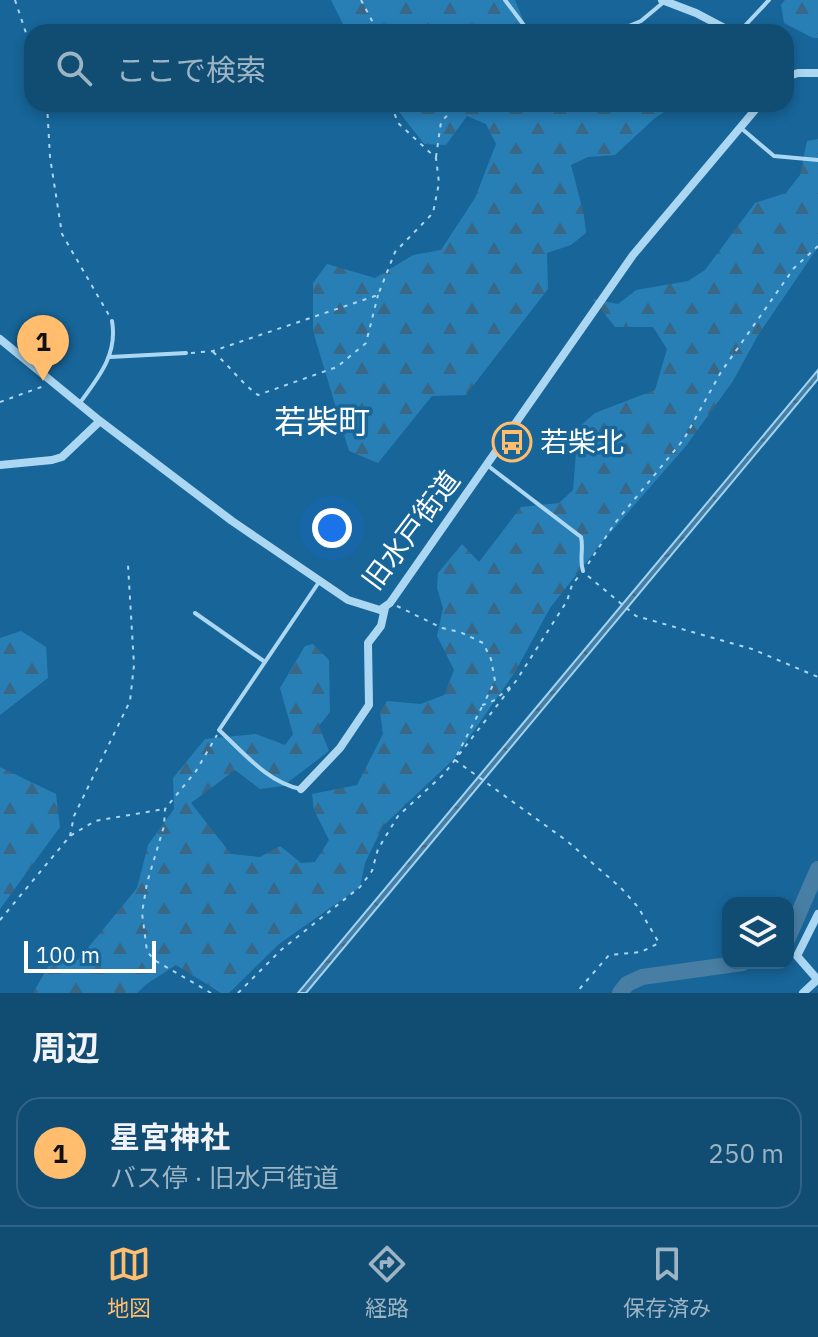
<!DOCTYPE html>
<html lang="ja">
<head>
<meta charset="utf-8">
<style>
  :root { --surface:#114c73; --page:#1e567b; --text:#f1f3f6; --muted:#9cb4c4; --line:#306385; --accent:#ffbd6d }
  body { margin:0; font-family:"IBM Plex Sans","Noto Sans JP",sans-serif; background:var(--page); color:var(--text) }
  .controls { position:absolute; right:24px; bottom:24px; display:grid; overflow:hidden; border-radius:16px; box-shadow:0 4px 12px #0003 }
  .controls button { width:72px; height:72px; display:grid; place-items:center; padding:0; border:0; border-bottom:2px solid var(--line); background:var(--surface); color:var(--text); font:40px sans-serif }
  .scale { position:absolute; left:24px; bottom:20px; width:132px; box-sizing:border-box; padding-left:8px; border:4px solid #fff; border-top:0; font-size:22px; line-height:28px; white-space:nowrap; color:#fff; -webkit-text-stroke:6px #176599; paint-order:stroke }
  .you { position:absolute; left:332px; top:528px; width:28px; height:28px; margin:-20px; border:6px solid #fff; border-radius:50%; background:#1a73e8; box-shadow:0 0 0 12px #1a73e833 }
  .badge { display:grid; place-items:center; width:52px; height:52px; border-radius:50%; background:var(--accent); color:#111; font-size:26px; font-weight:700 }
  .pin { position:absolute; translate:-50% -66px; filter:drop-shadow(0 2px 4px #0008) }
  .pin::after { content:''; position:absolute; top:42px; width:28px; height:24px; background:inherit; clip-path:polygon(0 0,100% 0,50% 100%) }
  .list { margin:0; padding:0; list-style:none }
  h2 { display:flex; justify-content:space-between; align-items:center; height:104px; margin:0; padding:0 32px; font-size:34px }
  h2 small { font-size:26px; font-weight:400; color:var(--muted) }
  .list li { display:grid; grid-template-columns:52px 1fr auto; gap:24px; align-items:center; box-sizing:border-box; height:112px; margin:0 16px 16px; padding:0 16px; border:2px solid var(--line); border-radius:24px }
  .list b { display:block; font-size:30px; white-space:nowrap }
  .list p { margin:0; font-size:26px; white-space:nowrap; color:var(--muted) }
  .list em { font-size:26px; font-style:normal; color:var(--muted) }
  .icon { flex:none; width:44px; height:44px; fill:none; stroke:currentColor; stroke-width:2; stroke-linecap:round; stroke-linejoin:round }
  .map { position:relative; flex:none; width:818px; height:993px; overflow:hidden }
  .search { position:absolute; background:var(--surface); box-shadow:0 4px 12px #0003; left:24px; right:24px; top:24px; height:88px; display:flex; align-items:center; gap:20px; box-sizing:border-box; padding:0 28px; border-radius:24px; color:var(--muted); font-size:30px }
  .sheet { height:232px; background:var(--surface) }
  nav { display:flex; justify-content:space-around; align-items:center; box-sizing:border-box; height:112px; border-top:2px solid var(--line); background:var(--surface); font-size:22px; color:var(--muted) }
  nav a { display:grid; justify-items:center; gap:4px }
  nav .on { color:var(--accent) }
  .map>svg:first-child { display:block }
  .forest { fill:url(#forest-firs) }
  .water { fill:url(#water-ripples); stroke:#9ed4f4; stroke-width:2 }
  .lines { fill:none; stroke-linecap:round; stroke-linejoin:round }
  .river { stroke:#487ea3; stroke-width:16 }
  .path { stroke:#acd7f2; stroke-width:2; stroke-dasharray:4 6; stroke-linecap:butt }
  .service { stroke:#acd7f2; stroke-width:4 }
  .minor { stroke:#acd7f2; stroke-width:8 }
  .labels { text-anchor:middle; stroke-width:7; stroke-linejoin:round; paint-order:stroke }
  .poi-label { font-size:28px; fill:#fff; stroke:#176599; text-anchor:start }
  .street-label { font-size:28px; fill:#fff; stroke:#176599 }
  .quarter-label { font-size:32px; fill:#fff; stroke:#176599 }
</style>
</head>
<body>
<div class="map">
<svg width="818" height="993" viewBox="0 0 818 993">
  <defs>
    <pattern id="forest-firs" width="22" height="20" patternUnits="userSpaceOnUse" patternTransform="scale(2)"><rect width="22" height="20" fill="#277fb6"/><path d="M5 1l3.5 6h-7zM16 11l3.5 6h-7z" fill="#386886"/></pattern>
    <pattern id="water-ripples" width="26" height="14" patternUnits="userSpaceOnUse" patternTransform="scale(2)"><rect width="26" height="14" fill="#487ea3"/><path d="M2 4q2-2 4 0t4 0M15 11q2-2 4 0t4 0" fill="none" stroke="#4a6578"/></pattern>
  </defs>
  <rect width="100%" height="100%" fill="#176599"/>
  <!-- forest -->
  <path class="forest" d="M331 0H515L528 32H347Z
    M785 0H818V38H813L784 23 781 5Z
    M393 104H676L655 118 615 155 588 157 571 165 584 215 586 233 571 245 547 253 548 289 466 395 432 396 378 463 349 451 313 331V283L327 264 375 278 413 255 441 250 475 198 496 144 486 124 467 116 446 145 424 144Z
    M818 139V247L757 337 733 381 686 446 603 541 550 608 515 672 454 759 383 826 365 863 360 887 279 944 229 993H221L176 965 148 983 137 993H33L54 956 78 960 137 888 148 845 174 809 173 778 205 739 256 734 285 745 293 734 280 688 305 646 313 644 329 660 330 712 319 726 329 751 283 786 260 789 235 770 191 803 231 854 260 857 280 846 301 863 315 862 329 840 314 810 312 794 357 785 383 734 380 712 387 701 421 704 444 695 454 670 437 636 443 608 437 588 438 573 462 544 479 562 521 507 559 503 573 490 578 428 595 413 655 390 667 349 653 327H615L593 299 618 304 636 290 688 281 705 270 755 203 786 193 800 175 807 141Z
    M21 631 46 647 48 678 0 715V638Z
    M0 767 56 794 60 827 0 909Z"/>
  <!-- water -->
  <path class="water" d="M818 370V379L306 993H298Z"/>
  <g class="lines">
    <!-- river -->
    <path class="river" d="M788 938 818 869
      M620 993 627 984 642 977 743 963"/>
    <!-- path -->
    <path class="path" d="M15 0 32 51
      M361 0 378 32
      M47 104 50 157 62 234 110 317
      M436 157 441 122 458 104
      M213 352C230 366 241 383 258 395L337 367 366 343 378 295
      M191 353 213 351 378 295 395 252 433 213 439 183 436 158 398 123 391 104
      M0 402 44 386
      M588 564 615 523 684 439 721 372 794 268 818 246
      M588 576 636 616 752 649 818 677
      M397 606 442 628 460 632 483 643 491 659 495 681 483 705 495 700 512 685
      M457 755 483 705
      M455 760 567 841 621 888 638 907 659 943 641 952 609 955 576 993
      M70 836 74 816 130 701 134 665 128 565
      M0 920 70 836 95 821 164 809
      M211 993 154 960 147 951 142 913 147 883 164 826 165 809 196 771 217 735
      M238 993 281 950 360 887 372 871 378 849 398 816 444 774 516 681 567 601 572 585 579 576"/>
    <!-- service -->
    <path class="service" d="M505 0 529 32
      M614 32 641 21 665 1
      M739 32 769 0
      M741 128 774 156 818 160
      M110 357 186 353
      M79 404C98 378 118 355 112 321
      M487 465 581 537C584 549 579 559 583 571
      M195 613 265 662
      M301 789C268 783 243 752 219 730L319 582"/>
    <!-- minor -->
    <path class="minor" d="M662 0 696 13 732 32
      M786 77 798 73H818
      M0 339 100 421 232 521 348 600 380 610 390 603 633 255 760 104
      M0 465 52 460 62 457 100 421
      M301 789 340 748 369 705 368 643 381 626 385 608
      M818 914 797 956 818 980
      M803 993 818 979"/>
  </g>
  <!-- icons -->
  <defs>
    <g id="bus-ring" transform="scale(2)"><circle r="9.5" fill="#176599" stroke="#ffbd6d" stroke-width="1.5"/><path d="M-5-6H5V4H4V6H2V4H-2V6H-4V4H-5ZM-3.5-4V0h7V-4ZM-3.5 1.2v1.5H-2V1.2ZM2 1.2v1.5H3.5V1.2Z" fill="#ffbd6d"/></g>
  </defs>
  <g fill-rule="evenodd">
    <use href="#bus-ring" x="512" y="442"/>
  </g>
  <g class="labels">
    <!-- poi labels -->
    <g class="poi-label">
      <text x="540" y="452">若柴北</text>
    </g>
    <!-- street labels -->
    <g class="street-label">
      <text transform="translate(411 530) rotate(-53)" y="10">旧水戸街道</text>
    </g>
    <!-- quarter labels -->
    <g class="quarter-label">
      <text x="322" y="433">若柴町</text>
    </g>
  </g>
</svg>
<div class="controls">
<button><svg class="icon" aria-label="layers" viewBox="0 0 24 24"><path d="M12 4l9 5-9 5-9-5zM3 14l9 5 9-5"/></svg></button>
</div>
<div class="scale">100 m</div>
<div class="you"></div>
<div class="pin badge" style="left:43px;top:381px">1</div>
<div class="search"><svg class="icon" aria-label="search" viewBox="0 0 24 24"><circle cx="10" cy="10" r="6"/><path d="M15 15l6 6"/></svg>ここで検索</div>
</div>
<section class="sheet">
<h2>周辺<small></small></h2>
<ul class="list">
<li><span class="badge">1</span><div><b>星宮神社</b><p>バス停 · 旧水戸街道</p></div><em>250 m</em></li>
</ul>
</section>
<nav>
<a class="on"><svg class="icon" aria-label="map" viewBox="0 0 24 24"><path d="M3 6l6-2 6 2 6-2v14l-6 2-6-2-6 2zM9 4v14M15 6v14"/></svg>地図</a>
<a><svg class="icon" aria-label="directions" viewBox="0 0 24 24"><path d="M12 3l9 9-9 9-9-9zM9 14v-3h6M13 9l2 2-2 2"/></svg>経路</a>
<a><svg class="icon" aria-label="saved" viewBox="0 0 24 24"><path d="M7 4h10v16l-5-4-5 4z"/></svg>保存済み</a>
</nav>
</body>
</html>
